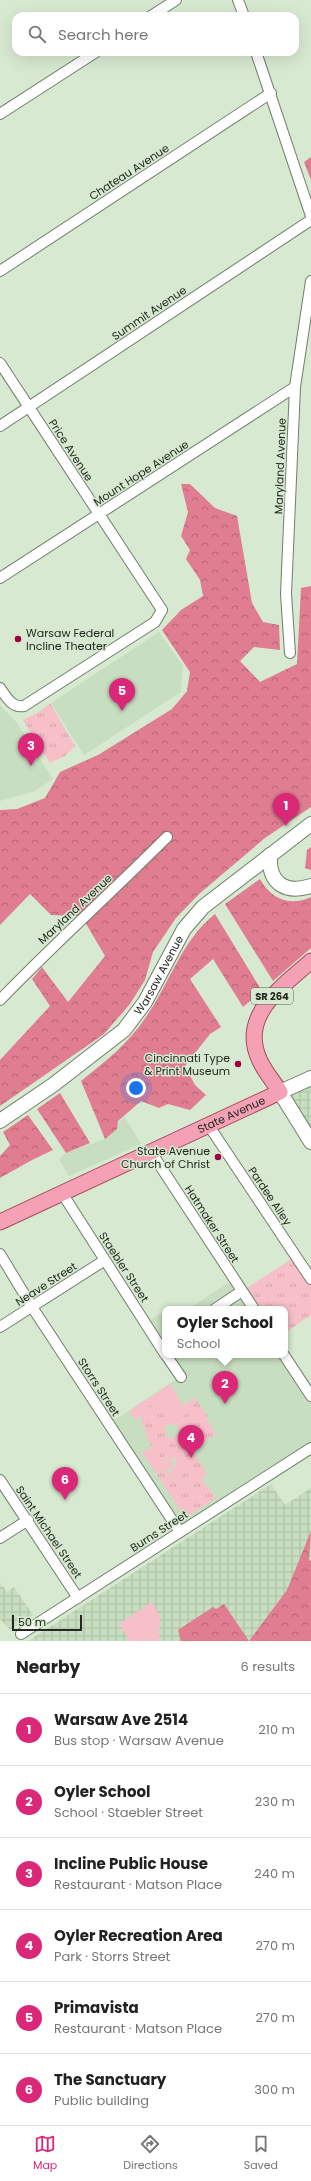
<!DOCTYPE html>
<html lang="en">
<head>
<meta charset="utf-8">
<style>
  :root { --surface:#fff; --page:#f2f2f2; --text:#222; --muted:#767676; --line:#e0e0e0; --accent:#db2777 }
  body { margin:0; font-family:Poppins,sans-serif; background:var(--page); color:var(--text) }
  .scale { position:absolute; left:12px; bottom:10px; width:70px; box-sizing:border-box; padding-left:4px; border:2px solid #22281f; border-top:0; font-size:11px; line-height:14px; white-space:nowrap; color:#22281f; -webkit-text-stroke:3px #d8e9d1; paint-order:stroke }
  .you { position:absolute; left:136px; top:1088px; width:14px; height:14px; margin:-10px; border:3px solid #fff; border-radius:50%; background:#1a73e8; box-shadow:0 0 0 6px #1a73e833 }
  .badge { display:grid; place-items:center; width:26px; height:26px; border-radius:50%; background:var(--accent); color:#fff; font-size:13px; font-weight:700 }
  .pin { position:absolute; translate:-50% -33px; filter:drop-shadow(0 1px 2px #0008) }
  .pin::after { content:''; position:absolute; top:21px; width:14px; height:12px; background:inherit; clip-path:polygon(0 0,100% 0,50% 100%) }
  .popup { position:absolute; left:162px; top:1306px; width:126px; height:52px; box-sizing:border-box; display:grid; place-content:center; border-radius:8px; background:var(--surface); filter:drop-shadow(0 1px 3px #0005); font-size:13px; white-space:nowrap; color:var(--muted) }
  .popup b { font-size:15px; color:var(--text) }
  .popup::after { content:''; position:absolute; left:50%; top:100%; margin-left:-8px; border:8px solid transparent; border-top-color:var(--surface) }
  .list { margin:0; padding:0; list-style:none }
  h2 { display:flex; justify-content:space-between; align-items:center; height:52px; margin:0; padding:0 16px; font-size:17px }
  h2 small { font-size:13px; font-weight:400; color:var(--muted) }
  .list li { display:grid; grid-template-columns:26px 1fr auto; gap:12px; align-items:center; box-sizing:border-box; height:72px; padding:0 16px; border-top:1px solid var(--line) }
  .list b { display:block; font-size:15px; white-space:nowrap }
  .list p { margin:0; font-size:13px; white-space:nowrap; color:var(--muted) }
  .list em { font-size:13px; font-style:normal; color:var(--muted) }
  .icon { flex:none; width:22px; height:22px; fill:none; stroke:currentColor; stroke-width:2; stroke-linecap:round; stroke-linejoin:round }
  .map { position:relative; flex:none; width:311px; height:1641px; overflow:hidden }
  .search { position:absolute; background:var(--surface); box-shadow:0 4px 16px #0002; left:12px; right:12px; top:12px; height:44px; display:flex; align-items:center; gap:10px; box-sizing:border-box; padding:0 14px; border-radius:12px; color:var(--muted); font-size:15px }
  .sheet { height:484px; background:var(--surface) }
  nav { display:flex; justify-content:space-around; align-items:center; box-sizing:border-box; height:56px; border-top:1px solid var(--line); background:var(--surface); font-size:11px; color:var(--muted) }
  nav a { display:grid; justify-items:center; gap:2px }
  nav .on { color:var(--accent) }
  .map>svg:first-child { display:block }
  .built { fill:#c8dec0 }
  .industrial { fill:url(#industrial-grid) }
  .green { fill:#f7c0c8 }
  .forest { fill:url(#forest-crowns) }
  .park { fill:url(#park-tufts) }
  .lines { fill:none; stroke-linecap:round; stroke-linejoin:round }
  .minor-casing { stroke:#707f6a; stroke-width:12 }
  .secondary-casing { stroke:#707f6a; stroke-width:16 }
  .primary-casing { stroke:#a64c60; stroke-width:17 }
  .minor { stroke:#fff; stroke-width:10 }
  .secondary { stroke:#fff; stroke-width:14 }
  .primary { stroke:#f4a0b5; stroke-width:15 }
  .poi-dot { fill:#9f0143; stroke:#d8e9d1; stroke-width:1.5 }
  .labels { text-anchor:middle; stroke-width:3; stroke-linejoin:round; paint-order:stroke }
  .shield { fill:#d8e9d1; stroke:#596254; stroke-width:1 }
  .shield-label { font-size:10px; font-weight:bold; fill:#22281f }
  .street-label { font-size:11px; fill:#22281f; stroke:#d8e9d1 }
  .poi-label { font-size:11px; fill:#22281f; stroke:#d8e9d1; text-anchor:end }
</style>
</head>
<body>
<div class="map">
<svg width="311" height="1641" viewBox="0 0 311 1641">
  <defs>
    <pattern id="industrial-grid" width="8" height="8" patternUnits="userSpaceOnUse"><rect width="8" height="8" fill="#c8dec0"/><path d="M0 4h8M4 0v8" fill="none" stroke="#acbea5"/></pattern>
    <pattern id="forest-crowns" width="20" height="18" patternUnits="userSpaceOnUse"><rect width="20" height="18" fill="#e07d91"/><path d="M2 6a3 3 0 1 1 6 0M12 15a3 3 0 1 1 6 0" fill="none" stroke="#b56676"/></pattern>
    <pattern id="park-tufts" width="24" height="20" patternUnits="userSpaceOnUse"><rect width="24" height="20" fill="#f7c0c8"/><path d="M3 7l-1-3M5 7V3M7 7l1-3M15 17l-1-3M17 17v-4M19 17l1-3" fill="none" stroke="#d3a5ab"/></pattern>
  </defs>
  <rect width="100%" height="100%" fill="#d8e9d1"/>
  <!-- built -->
  <path class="built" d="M159 632 183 666 181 692 84 755 51 703Z
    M0 705 17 723 53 779 35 791 0 801Z
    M124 1116 141 1144 69 1176 59 1159 66 1153 105 1139Z
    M234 1279 254 1309H188Z
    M165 1311V1354L146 1323Z
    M166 1355H284L311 1396V1448L180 1532 108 1422 119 1417 175 1380 176 1378Z"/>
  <!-- industrial -->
  <path class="industrial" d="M311 1078V1142L280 1092Z
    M271 1484 285 1505 311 1488V1641H28Z
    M0 1582 7 1592 14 1587 33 1615 10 1630 0 1619Z"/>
  <!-- green -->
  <path class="green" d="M170 1384 188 1413 178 1425H165L164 1412 153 1405 145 1408 140 1417 135 1420 129 1411Z
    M179 1435C188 1449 187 1466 179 1481L165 1474C167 1472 171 1471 173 1468 178 1461 179 1447 171 1442L174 1436Z
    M153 1447 161 1458 173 1462 171 1467 164 1473 159 1468 157 1474 142 1452Z
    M152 1602 160 1617 159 1641H130L119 1624Z"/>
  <!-- forest -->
  <path class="forest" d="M311 157V180L304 162Z
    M181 484H190L215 508 237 516 252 603 263 622 279 625 280 650 254 647 240 661 260 682 297 664 301 588 311 586V807L265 838 199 894 176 918 153 952 145 980 130 1004 104 1034 0 1106V1060L50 1006 32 979 42 967 68 1002 105 956 85 922 76 916 51 915 30 894 0 925V810L17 809 45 798 60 772 98 755 172 709 187 691 190 672 162 630 181 610 203 596 200 580 186 559 190 550 181 536 188 512Z
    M311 847V870L305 868 307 850Z
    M260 879C271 899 290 907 311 897V948L273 981 225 904Z
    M215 914 262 991 243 1007 213 959 190 979 221 1027 210 1034 185 1066 195 1085 206 1095 190 1110 168 1104 159 1108 141 1101 118 1121 117 1129 105 1139 81 1081C106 1061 128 1044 146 1017 170 983 181 941 215 914Z
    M60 1093 90 1143 66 1153 37 1109Z
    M28 1115 53 1150 32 1160 0 1178V1156L10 1145 3 1132Z
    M311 1531 309 1560 311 1561V1641H181L178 1630 213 1607 216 1609 224 1604 249 1641 287 1590Z"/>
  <!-- park -->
  <path class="park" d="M50 703 75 746 65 756 50 763 23 720 39 712Z
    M296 1256 311 1279V1315L285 1333V1309H254L242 1291Z
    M195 1398 208 1417 206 1418 216 1434 192 1450 207 1474 203 1477 202 1480 216 1498 185 1518 157 1474 159 1468 168 1477 179 1481C191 1460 182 1441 176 1421L188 1413 183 1405Z
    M153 1405 160 1407 164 1412 166 1434 178 1449 177 1456 172 1460 161 1458 148 1441 146 1431 141 1422 142 1412 147 1407Z"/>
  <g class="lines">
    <!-- minor casing -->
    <g class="minor-casing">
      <path id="minor" d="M238 0 244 16
        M151 16 176 0
        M256 52 311 216
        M0 114 96 52
        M0 271 271 93
        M0 363 162 610 155 622 24 706C12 708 7 698 0 688
        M0 426 311 220
        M0 578 295 387
        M290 653 286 594 295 387 311 281
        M0 1000C54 944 112 892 167 837
        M209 1126 311 1279
        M151 1152 254 1309
        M62 1193 165 1354
        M0 1254 32 1307 180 1532
        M215 1309 242 1291
        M0 1327 105 1260
        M166 1355 181 1377
        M284 1355 311 1396
        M0 1480 78 1598
        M0 1538 28 1520
        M21 1634 311 1448"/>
    </g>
    <!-- secondary casing -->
    <g class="secondary-casing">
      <g id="secondary">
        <path d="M270 855C268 884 286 894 311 886"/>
        <path d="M311 1078 280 1092 311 1142"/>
        <path id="s1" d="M0 1121 53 1085 124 1030 145 1002 184 929 203 907 311 824"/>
      </g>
    </g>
    <!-- primary casing -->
    <g class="primary-casing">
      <g id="primary">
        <path id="s2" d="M0 1222 280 1092C274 1082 265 1072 260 1061 238 1016 282 987 311 961"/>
      </g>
    </g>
    <!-- minor -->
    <use href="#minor" class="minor"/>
    <!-- secondary -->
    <use href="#secondary" class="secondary"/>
    <!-- primary -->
    <use href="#primary" class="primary"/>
  </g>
  <!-- markers -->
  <g class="poi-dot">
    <circle cx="18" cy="639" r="4"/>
    <circle cx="238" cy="1064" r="4"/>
    <circle cx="218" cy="1157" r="4"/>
  </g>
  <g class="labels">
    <!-- shield labels -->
    <rect class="shield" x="251" y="988" width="42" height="16" rx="3"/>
    <g class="shield-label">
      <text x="272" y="1000">SR 264</text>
    </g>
    <!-- street labels -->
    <g class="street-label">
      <text transform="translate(129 172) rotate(-33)" y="4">Chateau Avenue</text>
      <text transform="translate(149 313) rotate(-34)" y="4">Summit Avenue</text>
      <text transform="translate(71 450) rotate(57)" y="4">Price Avenue</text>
      <text transform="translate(280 466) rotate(-88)" y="4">Maryland Avenue</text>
      <text transform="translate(141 473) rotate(-33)" y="4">Mount Hope Avenue</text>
      <text transform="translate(75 909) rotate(-43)" y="4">Maryland Avenue</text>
      <text dy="4" stroke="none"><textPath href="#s1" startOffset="219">Warsaw Avenue</textPath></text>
      <text dy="4" stroke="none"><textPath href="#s2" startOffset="255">State Avenue</textPath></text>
      <text transform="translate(270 1196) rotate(56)" y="4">Pardee Alley</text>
      <text transform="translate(212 1224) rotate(57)" y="4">Hatmaker Street</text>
      <text transform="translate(124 1267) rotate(57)" y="4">Staebler Street</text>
      <text transform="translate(46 1284) rotate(-33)" y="4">Neave Street</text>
      <text transform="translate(99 1387) rotate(57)" y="4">Storrs Street</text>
      <text transform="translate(159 1531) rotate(-33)" y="4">Burns Street</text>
      <text transform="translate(49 1532) rotate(56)" y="4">Saint Michael Street</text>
    </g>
    <!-- poi labels -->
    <g class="poi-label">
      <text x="26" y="637" text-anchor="start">Warsaw Federal<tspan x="26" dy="13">Incline Theater</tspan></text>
      <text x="230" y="1062">Cincinnati Type<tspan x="230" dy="13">&amp; Print Museum</tspan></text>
      <text x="210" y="1155">State Avenue<tspan x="210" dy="13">Church of Christ</tspan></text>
    </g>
  </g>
</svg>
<div class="scale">50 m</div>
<div class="you"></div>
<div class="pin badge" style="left:286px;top:826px">1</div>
<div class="pin badge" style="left:225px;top:1404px">2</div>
<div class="popup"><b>Oyler School</b>School</div>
<div class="pin badge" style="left:31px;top:766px">3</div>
<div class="pin badge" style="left:191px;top:1458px">4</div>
<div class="pin badge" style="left:122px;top:711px">5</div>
<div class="pin badge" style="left:65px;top:1500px">6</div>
<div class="search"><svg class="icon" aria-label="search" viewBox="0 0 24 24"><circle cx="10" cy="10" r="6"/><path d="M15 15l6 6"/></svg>Search here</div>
</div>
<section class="sheet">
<h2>Nearby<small>6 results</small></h2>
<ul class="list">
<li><span class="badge">1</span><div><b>Warsaw Ave 2514</b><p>Bus stop · Warsaw Avenue</p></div><em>210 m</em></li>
<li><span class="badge">2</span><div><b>Oyler School</b><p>School · Staebler Street</p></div><em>230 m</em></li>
<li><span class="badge">3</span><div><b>Incline Public House</b><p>Restaurant · Matson Place</p></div><em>240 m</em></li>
<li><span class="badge">4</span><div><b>Oyler Recreation Area</b><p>Park · Storrs Street</p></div><em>270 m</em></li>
<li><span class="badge">5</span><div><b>Primavista</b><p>Restaurant · Matson Place</p></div><em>270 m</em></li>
<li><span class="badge">6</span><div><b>The Sanctuary</b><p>Public building</p></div><em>300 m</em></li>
</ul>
</section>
<nav>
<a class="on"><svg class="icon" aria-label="map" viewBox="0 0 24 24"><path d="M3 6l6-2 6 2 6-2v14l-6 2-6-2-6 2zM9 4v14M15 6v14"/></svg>Map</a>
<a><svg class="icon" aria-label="directions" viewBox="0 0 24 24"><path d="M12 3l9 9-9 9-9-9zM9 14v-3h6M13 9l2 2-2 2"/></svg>Directions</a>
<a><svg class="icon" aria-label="saved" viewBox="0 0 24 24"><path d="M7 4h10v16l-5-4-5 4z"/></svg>Saved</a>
</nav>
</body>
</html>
